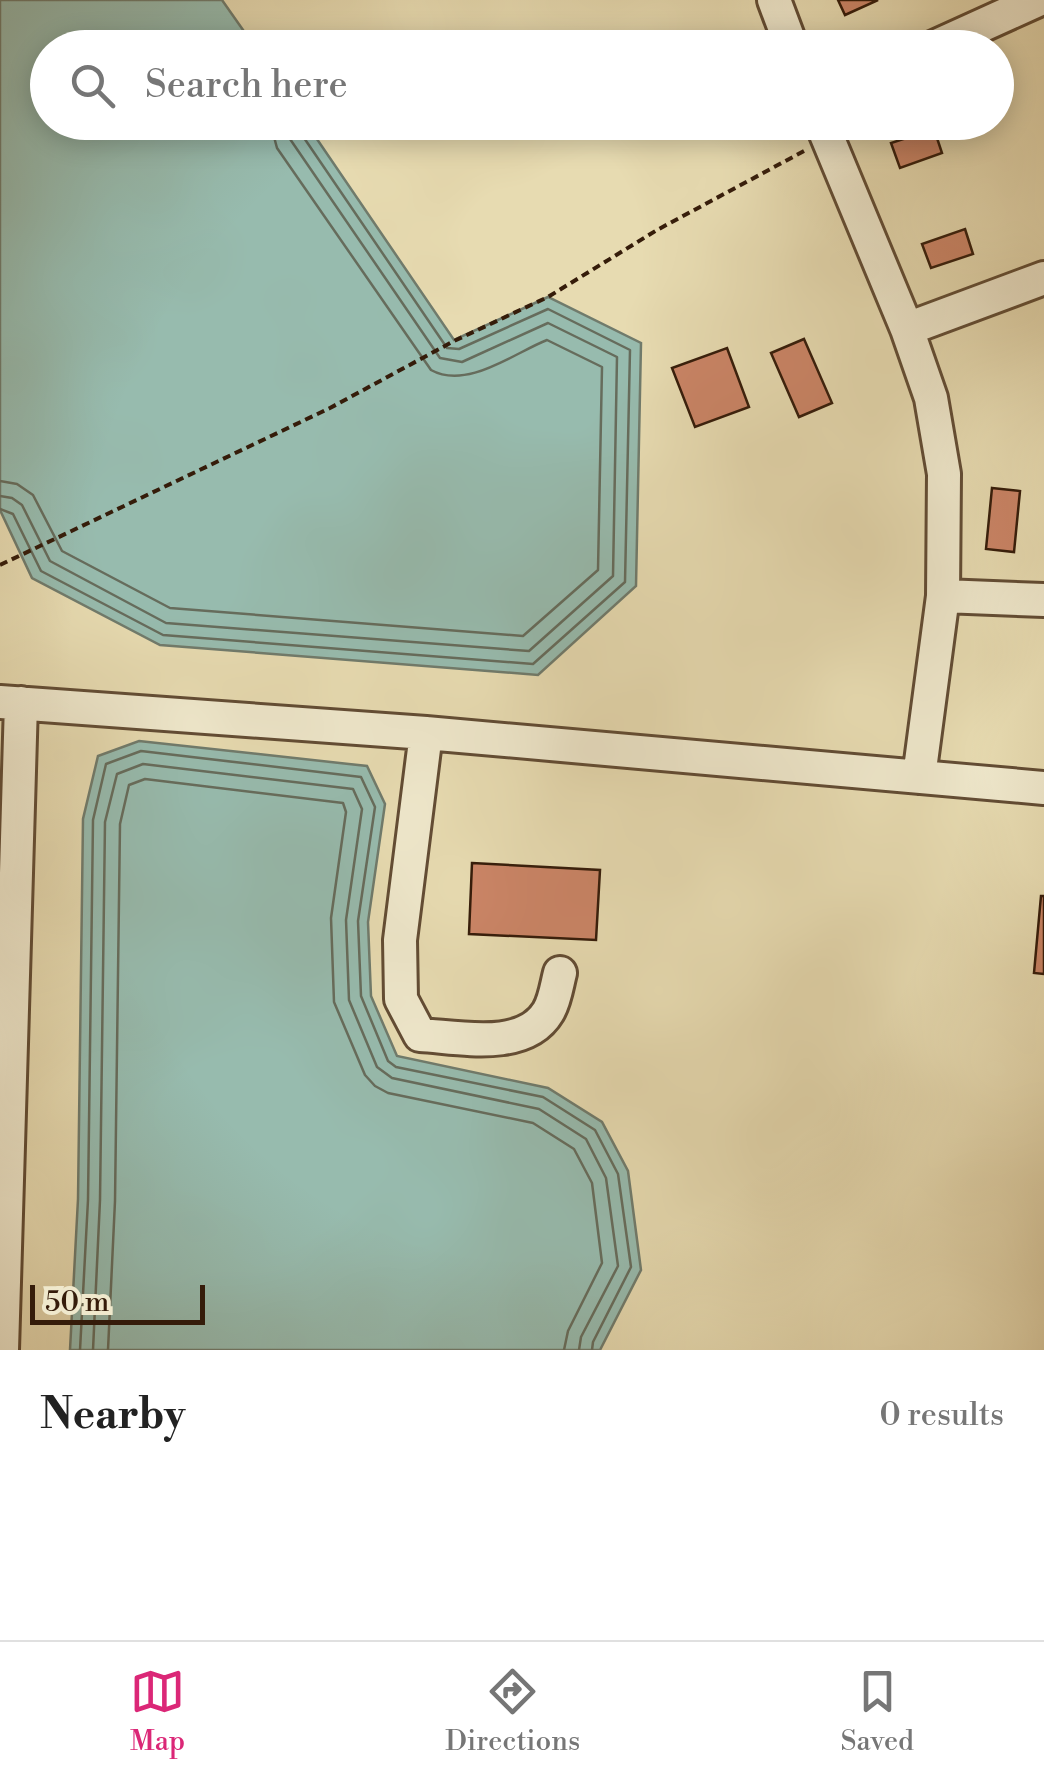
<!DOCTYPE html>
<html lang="en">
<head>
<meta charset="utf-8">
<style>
  :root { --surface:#fff; --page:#f2f2f2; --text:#222; --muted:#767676; --line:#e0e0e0; --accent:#db2777 }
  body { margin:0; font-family:"Libre Bodoni",serif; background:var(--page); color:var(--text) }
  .scale { position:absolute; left:30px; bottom:25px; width:175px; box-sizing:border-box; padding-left:10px; border:5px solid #351c0a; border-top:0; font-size:28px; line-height:35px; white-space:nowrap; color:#351c0a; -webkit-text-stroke:8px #efe8cc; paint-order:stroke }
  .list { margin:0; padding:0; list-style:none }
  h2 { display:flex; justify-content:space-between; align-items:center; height:130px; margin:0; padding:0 40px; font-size:42px }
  h2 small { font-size:32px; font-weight:400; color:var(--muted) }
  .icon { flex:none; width:55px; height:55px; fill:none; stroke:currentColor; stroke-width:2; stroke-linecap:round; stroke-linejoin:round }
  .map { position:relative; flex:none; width:1044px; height:1350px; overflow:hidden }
  .search { position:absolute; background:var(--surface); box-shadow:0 5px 25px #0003; left:30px; right:30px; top:30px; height:110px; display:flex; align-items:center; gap:25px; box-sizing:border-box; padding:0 35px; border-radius:55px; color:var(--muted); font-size:38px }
  .sheet { height:290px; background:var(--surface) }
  nav { display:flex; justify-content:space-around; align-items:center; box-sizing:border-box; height:140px; border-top:2px solid var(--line); background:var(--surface); font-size:28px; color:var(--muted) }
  nav a { display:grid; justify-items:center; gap:5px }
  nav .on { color:var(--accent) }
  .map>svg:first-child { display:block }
  .water { fill:#97bbae; stroke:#707b6c; stroke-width:2.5 }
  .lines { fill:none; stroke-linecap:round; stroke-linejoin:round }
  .shore { stroke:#666c5c; stroke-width:2.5 }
  .building { fill:#cb8567; stroke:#351c0a; stroke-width:2.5 }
  .minor-casing { stroke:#624c34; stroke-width:38 }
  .path { stroke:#351c0a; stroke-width:4; stroke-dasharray:8 5; stroke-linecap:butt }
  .minor { stroke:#efe8cc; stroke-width:32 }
</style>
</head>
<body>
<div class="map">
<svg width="1044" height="1350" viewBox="0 0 1044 1350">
  <rect width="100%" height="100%" fill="#e7dbb1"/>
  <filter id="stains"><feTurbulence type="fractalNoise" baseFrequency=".002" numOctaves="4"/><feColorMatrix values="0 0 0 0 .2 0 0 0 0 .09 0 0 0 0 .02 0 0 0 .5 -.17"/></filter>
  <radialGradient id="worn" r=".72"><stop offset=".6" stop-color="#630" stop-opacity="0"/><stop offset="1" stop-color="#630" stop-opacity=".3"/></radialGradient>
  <!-- water -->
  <path class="water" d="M0 0H222L255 47 48 48V122L306 123 454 340 548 297 641 343 636 586 538 675 160 645 32 578 0 510Z
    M139 741 367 766 385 804 368 922 371 996 397 1056 548 1088 602 1122 628 1171 641 1270 600 1350H70L78 1199 83 819 98 756Z"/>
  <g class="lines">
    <!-- shore -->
    <path class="shore" d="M0 481 17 484 33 495 62 551 170 608 523 636 598 570 602 367 547 340C514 353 467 390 431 370L277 148 270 122
      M0 496 12 498 22 505 50 561 166 623 529 651 613 576 617 357 548 323 462 362 440 358 290 139 286 122
      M0 509 13 514 41 571 163 635 533 664 625 582 630 350 548 309 459 349 447 348 300 132 298 122
      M80 1350 88 1200 93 820 106 764 141 751 361 777 375 807 358 921 361 996 388 1061 396 1067 543 1097 595 1130 618 1174 631 1267 593 1342 592 1350
      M93 1350 100 1200 105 822 117 774 143 764 353 789 362 809 346 920 349 1000 377 1067 392 1078 539 1109 586 1139 606 1178 618 1266 581 1337 579 1350
      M108 1350 115 1201 120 824 129 785 145 779 343 803 346 812 331 918 334 1002 365 1075 375 1086 388 1093 533 1123 574 1149 592 1183 602 1263 568 1331 564 1350"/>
  </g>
  <!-- building -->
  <path class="building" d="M838 0H878L845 15Z
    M934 129 942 153 900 168 891 143Z
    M965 229 973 254 931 268 922 244Z
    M804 339 832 403 799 417 771 353Z
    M727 348 749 407 695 427 672 368Z
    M992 488 1020 491 1014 552 986 549Z
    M472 863 600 870 596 940 469 934Z
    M1041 896H1044V974L1034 973Z"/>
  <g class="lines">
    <!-- minor casing -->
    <g class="minor-casing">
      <path id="minor" d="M774 0 792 48
        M932 48 1038 0
        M821 122 907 329 931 398 944 474 943 596 919 777
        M907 329 1044 278
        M943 596 1044 600
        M0 702 426 733 1044 788
        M426 733 400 940 401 999 420 1035C458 1037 524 1052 548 1012 555 1001 557 984 560 973
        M2 1350 21 703"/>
    </g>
    <!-- path -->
    <path class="path" d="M0 565 330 408 454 341 548 297 657 230 804 151"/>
    <!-- minor -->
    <use href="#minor" class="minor"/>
  </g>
  <rect width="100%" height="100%" filter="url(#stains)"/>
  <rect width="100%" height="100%" fill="url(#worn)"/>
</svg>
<div class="scale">50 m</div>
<div class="search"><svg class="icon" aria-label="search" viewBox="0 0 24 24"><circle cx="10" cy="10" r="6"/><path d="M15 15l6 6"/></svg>Search here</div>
</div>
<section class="sheet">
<h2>Nearby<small>0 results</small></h2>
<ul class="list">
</ul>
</section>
<nav>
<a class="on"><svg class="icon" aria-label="map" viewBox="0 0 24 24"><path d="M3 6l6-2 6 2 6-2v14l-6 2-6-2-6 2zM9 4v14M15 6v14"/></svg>Map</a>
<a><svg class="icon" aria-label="directions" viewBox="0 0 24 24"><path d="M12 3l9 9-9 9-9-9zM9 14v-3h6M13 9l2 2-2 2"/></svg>Directions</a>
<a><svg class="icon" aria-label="saved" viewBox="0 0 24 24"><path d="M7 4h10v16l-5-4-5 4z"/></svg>Saved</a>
</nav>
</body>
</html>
